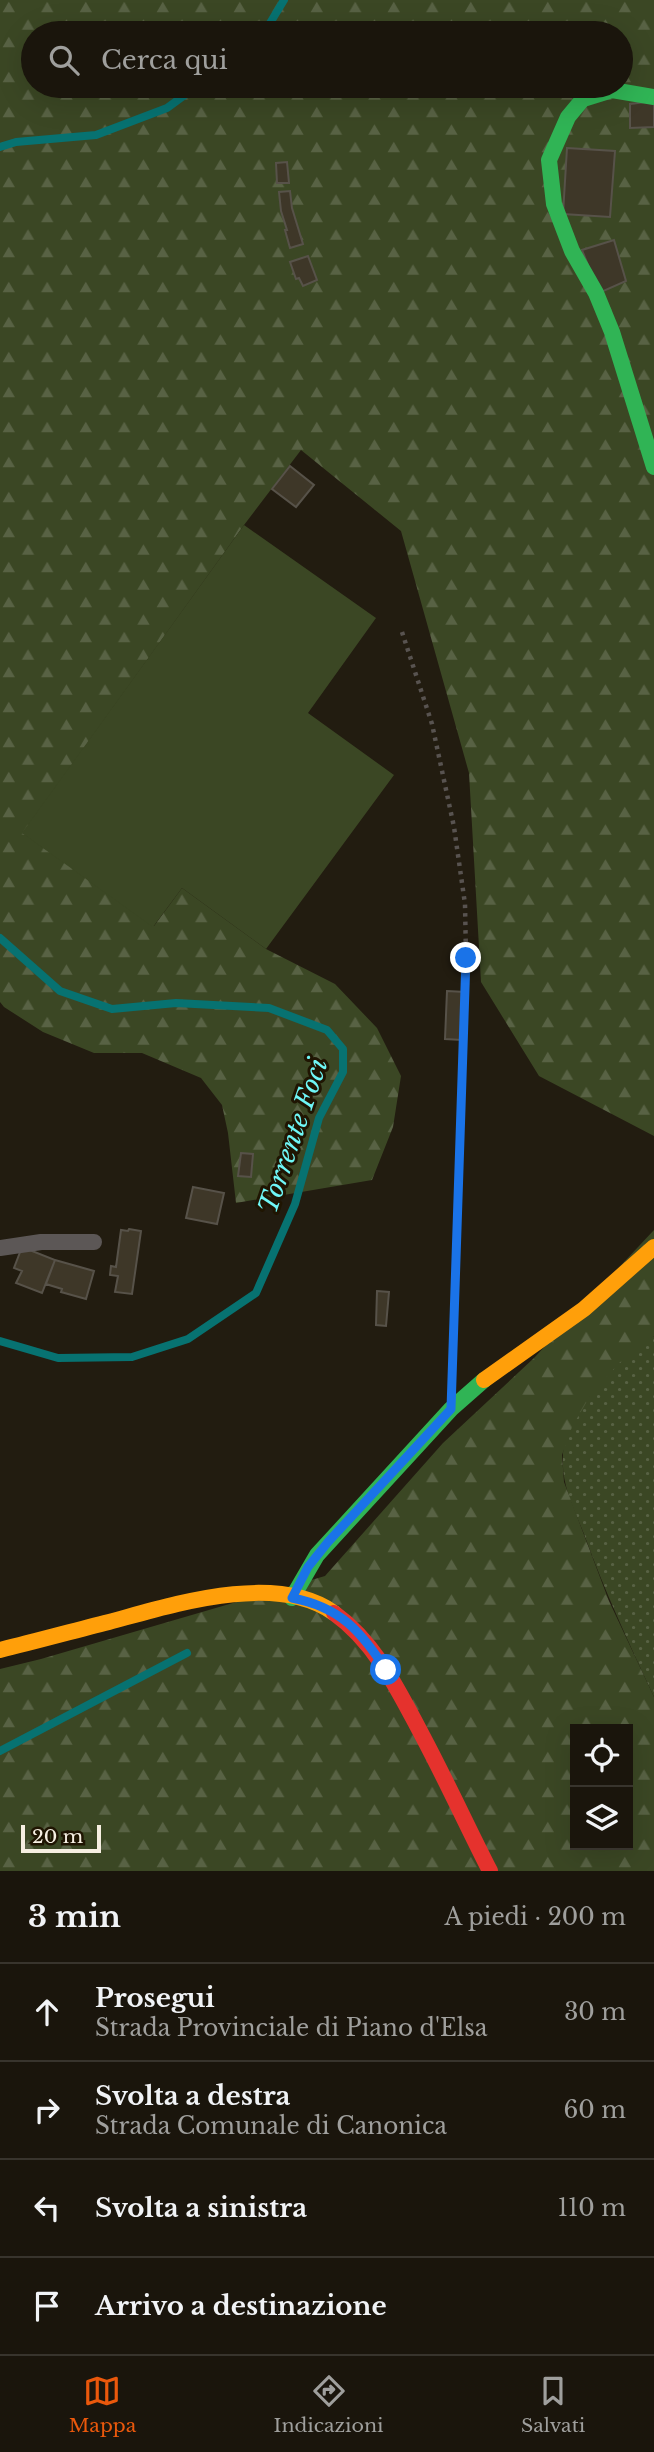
<!DOCTYPE html>
<html lang="it">
<head>
<meta charset="utf-8">
<style>
  :root { --surface:#1a150c; --page:#27221a; --text:#f1f3f6; --muted:#9f9f9d; --line:#38342d; --accent:#ea580c }
  body { margin:0; font-family:"Libre Baskerville",serif; background:var(--page); color:var(--text) }
  .controls { position:absolute; right:21px; bottom:21px; display:grid; overflow:hidden; border-radius:0px; box-shadow:0 7px 28px #0002 }
  .controls button { width:63px; height:63px; display:grid; place-items:center; padding:0; border:0; border-bottom:2px solid var(--line); background:var(--surface); color:var(--text); font:35px sans-serif }
  .scale { position:absolute; left:21px; bottom:18px; width:80px; box-sizing:border-box; padding-left:7px; border:4px solid #f6efe2; border-top:0; font-size:19px; line-height:24px; white-space:nowrap; color:#f6efe2; -webkit-text-stroke:5px #1f1502; paint-order:stroke }
  .stop { position:absolute; width:21px; height:21px; margin:-16px; border:5px solid #1a73e8; border-radius:50%; background:#fff }
  .stop.end { background:#1a73e8; border-color:#fff; box-shadow:0 2px 7px #0008 }
  .list { margin:0; padding:0; list-style:none }
  h2 { display:flex; justify-content:space-between; align-items:center; height:91px; margin:0; padding:0 28px; font-size:30px }
  h2 small { font-size:23px; font-weight:400; color:var(--muted) }
  .list li { display:grid; grid-template-columns:46px 1fr auto; gap:21px; align-items:center; box-sizing:border-box; height:98px; padding:0 28px; border-top:2px solid var(--line) }
  .list b { display:block; font-size:26px; white-space:nowrap }
  .list p { margin:0; font-size:23px; white-space:nowrap; color:var(--muted) }
  .list em { font-size:23px; font-style:normal; color:var(--muted) }
  .icon { flex:none; width:38px; height:38px; fill:none; stroke:currentColor; stroke-width:2; stroke-linecap:round; stroke-linejoin:round }
  .map { position:relative; flex:none; width:654px; height:1871px; overflow:hidden }
  .search { position:absolute; background:var(--surface); box-shadow:0 7px 28px #0002; left:21px; right:21px; top:21px; height:77px; display:flex; align-items:center; gap:18px; box-sizing:border-box; padding:0 24px; border-radius:38px; color:var(--muted); font-size:26px }
  .sheet { height:483px; background:var(--surface) }
  nav { display:flex; justify-content:space-around; align-items:center; box-sizing:border-box; height:98px; border-top:2px solid var(--line); background:var(--surface); font-size:19px; color:var(--muted) }
  nav a { display:grid; justify-items:center; gap:4px }
  nav .on { color:var(--accent) }
  .map>svg:first-child { display:block }
  .grass { fill:url(#grass-dots) }
  .forest { fill:url(#forest-firs); fill-rule:evenodd }
  .garden { fill:#3b4724 }
  .lines { fill:none; stroke-linecap:round; stroke-linejoin:round }
  .stream { stroke:#077271; stroke-width:8 }
  .building { fill:#3e3728; stroke:#575249; stroke-width:2 }
  .path { stroke:#585350; stroke-width:4.5; stroke-dasharray:3.5 5; stroke-linecap:butt }
  .lane { stroke:#5c5756; stroke-width:16 }
  .fast { stroke:#30b455; stroke-width:16 }
  .slow { stroke:#ff9f0a; stroke-width:16 }
  .jam { stroke:#e5322d; stroke-width:16 }
  .route { stroke:#1a73e8; stroke-width:9 }
  .labels { text-anchor:middle; stroke-width:6; stroke-linejoin:round; paint-order:stroke }
  .water-label { font-size:26px; font-style:italic; fill:#6ff7f7; stroke:#1f1502 }
</style>
</head>
<body>
<div class="map">
<svg width="654" height="1871" viewBox="0 0 654 1871">
  <defs>
    <pattern id="grass-dots" width="8" height="8" patternUnits="userSpaceOnUse" patternTransform="scale(1.75)"><rect width="8" height="8" fill="#3b4724"/><path d="M2 2h.1M6 6h.1" fill="none" stroke="#586244" stroke-width="1.8" stroke-linecap="round"/></pattern>
    <pattern id="forest-firs" width="22" height="20" patternUnits="userSpaceOnUse" patternTransform="scale(1.75)"><rect width="22" height="20" fill="#3b4724"/><path d="M5 1l3.5 6h-7zM16 11l3.5 6h-7z" fill="#586244"/></pattern>
  </defs>
  <rect width="100%" height="100%" fill="#221c10"/>
  <!-- grass -->
  <path class="grass" d="M654 1336V1697C629 1643 604 1590 584 1534 574 1509 561 1484 563 1457 564 1416 619 1354 654 1336Z"/>
  <!-- forest -->
  <path class="forest" d="M0 0H654V1136L539 1076 481 982 469 773 401 531 301 450 244 525 23 833 154 926 182 888 266 949 335 984 377 1028 401 1076 393 1127 372 1180 236 1203 228 1133 222 1105 201 1078 142 1053H94L43 1032 4 1007 0 1002ZM33 33H621V86H33Z
    M654 1230V1336L619 1363 590 1396 572 1427 562 1455 564 1482 609 1601 654 1697V1871H0V1669L41 1659 325 1576 443 1443 534 1358ZM575 1729H628V1845H575Z"/>
  <!-- garden -->
  <path class="garden" d="M244 525 376 618 308 713 394 775 266 949 182 888 153 927 22 833Z"/>
  <g class="lines">
    <!-- stream -->
    <path class="stream" d="M264 33 284 0
      M0 147 16 142 96 135 167 108 197 86
      M0 938 60 991 112 1009 176 1003 269 1008 327 1030 343 1049V1072L319 1118 295 1204 256 1293 188 1339 132 1357 58 1358 0 1341
      M0 1751 187 1653"/>
  </g>
  <!-- building -->
  <path class="building" d="M654 101V127L630 128V104Z
    M567 148 615 151 610 217 563 214Z
    M287 162 289 183H277L276 163Z
    M290 191 292 208 303 244 290 248 285 230H287L281 211 279 192Z
    M614 240 626 281 599 293 582 250Z
    M308 256 317 280 303 286 299 278 296 279 290 262Z
    M290 466 314 485 296 507 272 489Z
    M447 991 465 992 462 1040 445 1039Z
    M241 1153 253 1154 251 1177 238 1176Z
    M193 1187 224 1193 217 1224 186 1218Z
    M129 1229 141 1231 132 1294 115 1292 118 1276 110 1275 111 1266 116 1267 121 1230 128 1231Z
    M22 1247 55 1260 42 1293 16 1283 22 1271 14 1268Z
    M55 1260 94 1271 86 1299 61 1292 62 1289 46 1284Z
    M377 1291 389 1292 386 1326 376 1325Z"/>
  <g class="lines">
    <!-- path -->
    <path class="path" d="M402 632 432 724 454 827 465 904 466 958 452 1366"/>
    <!-- lane -->
    <path class="lane" d="M0 1248 41 1242H94"/>
    <!-- fast -->
    <path class="fast" d="M654 97 612 90 583 99 568 117 549 160 554 204 572 251 596 293 612 332 654 467
      M292 1598 317 1555 451 1409 484 1380"/>
    <!-- slow -->
    <path class="slow" d="M484 1380 584 1309 654 1247
      M0 1650C37 1641 73 1631 109 1622 172 1605 275 1571 334 1613"/>
    <!-- jam -->
    <path class="jam" d="M334 1613C376 1643 398 1690 422 1735 446 1780 467 1826 490 1871"/>
  </g>
  <g class="lines">
    <!-- route -->
    <path class="route" d="M386 1670C361 1631 340 1607 292 1598L308 1567 328 1542 451 1409 466 958"/>
  </g>
  <g class="labels">
    <!-- water labels -->
    <g class="water-label">
      <text transform="translate(293 1136) rotate(-71)" y="9">Torrente Foci</text>
    </g>
  </g>
</svg>
<div class="controls">
<button><svg class="icon" aria-label="locate" viewBox="0 0 24 24"><circle cx="12" cy="12" r="6"/><path d="M12 2v4M12 18v4M2 12h4M18 12h4"/></svg></button>
<button><svg class="icon" aria-label="layers" viewBox="0 0 24 24"><path d="M12 4l9 5-9 5-9-5zM3 14l9 5 9-5"/></svg></button>
</div>
<div class="scale">20 m</div>
<div class="stop" style="left:386px;top:1670px"></div>
<div class="stop end" style="left:466px;top:958px"></div>
<div class="search"><svg class="icon" aria-label="search" viewBox="0 0 24 24"><circle cx="10" cy="10" r="6"/><path d="M15 15l6 6"/></svg>Cerca qui</div>
</div>
<section class="sheet">
<h2>3 min<small>A piedi · 200 m</small></h2>
<ul class="list">
<li><svg class="icon" aria-label="ahead" viewBox="0 0 24 24"><path d="M12 20V5M6 11l6-6 6 6"/></svg><div><b>Prosegui</b><p>Strada Provinciale di Piano d'Elsa</p></div><em>30 m</em></li>
<li><svg class="icon" aria-label="right" viewBox="0 0 24 24"><path d="M7 20v-9h11M14 6l5 5-5 5"/></svg><div><b>Svolta a destra</b><p>Strada Comunale di Canonica</p></div><em>60 m</em></li>
<li><svg class="icon" aria-label="left" viewBox="0 0 24 24"><path d="M17 20v-9H6M10 6l-5 5 5 5"/></svg><div><b>Svolta a sinistra</b></div><em>110 m</em></li>
<li><svg class="icon" aria-label="arrive" viewBox="0 0 24 24"><path d="M6 21V4h12l-3 4 3 4H6"/></svg><div><b>Arrivo a destinazione</b></div></li>
</ul>
</section>
<nav>
<a class="on"><svg class="icon" aria-label="map" viewBox="0 0 24 24"><path d="M3 6l6-2 6 2 6-2v14l-6 2-6-2-6 2zM9 4v14M15 6v14"/></svg>Mappa</a>
<a><svg class="icon" aria-label="directions" viewBox="0 0 24 24"><path d="M12 3l9 9-9 9-9-9zM9 14v-3h6M13 9l2 2-2 2"/></svg>Indicazioni</a>
<a><svg class="icon" aria-label="saved" viewBox="0 0 24 24"><path d="M7 4h10v16l-5-4-5 4z"/></svg>Salvati</a>
</nav>
</body>
</html>
